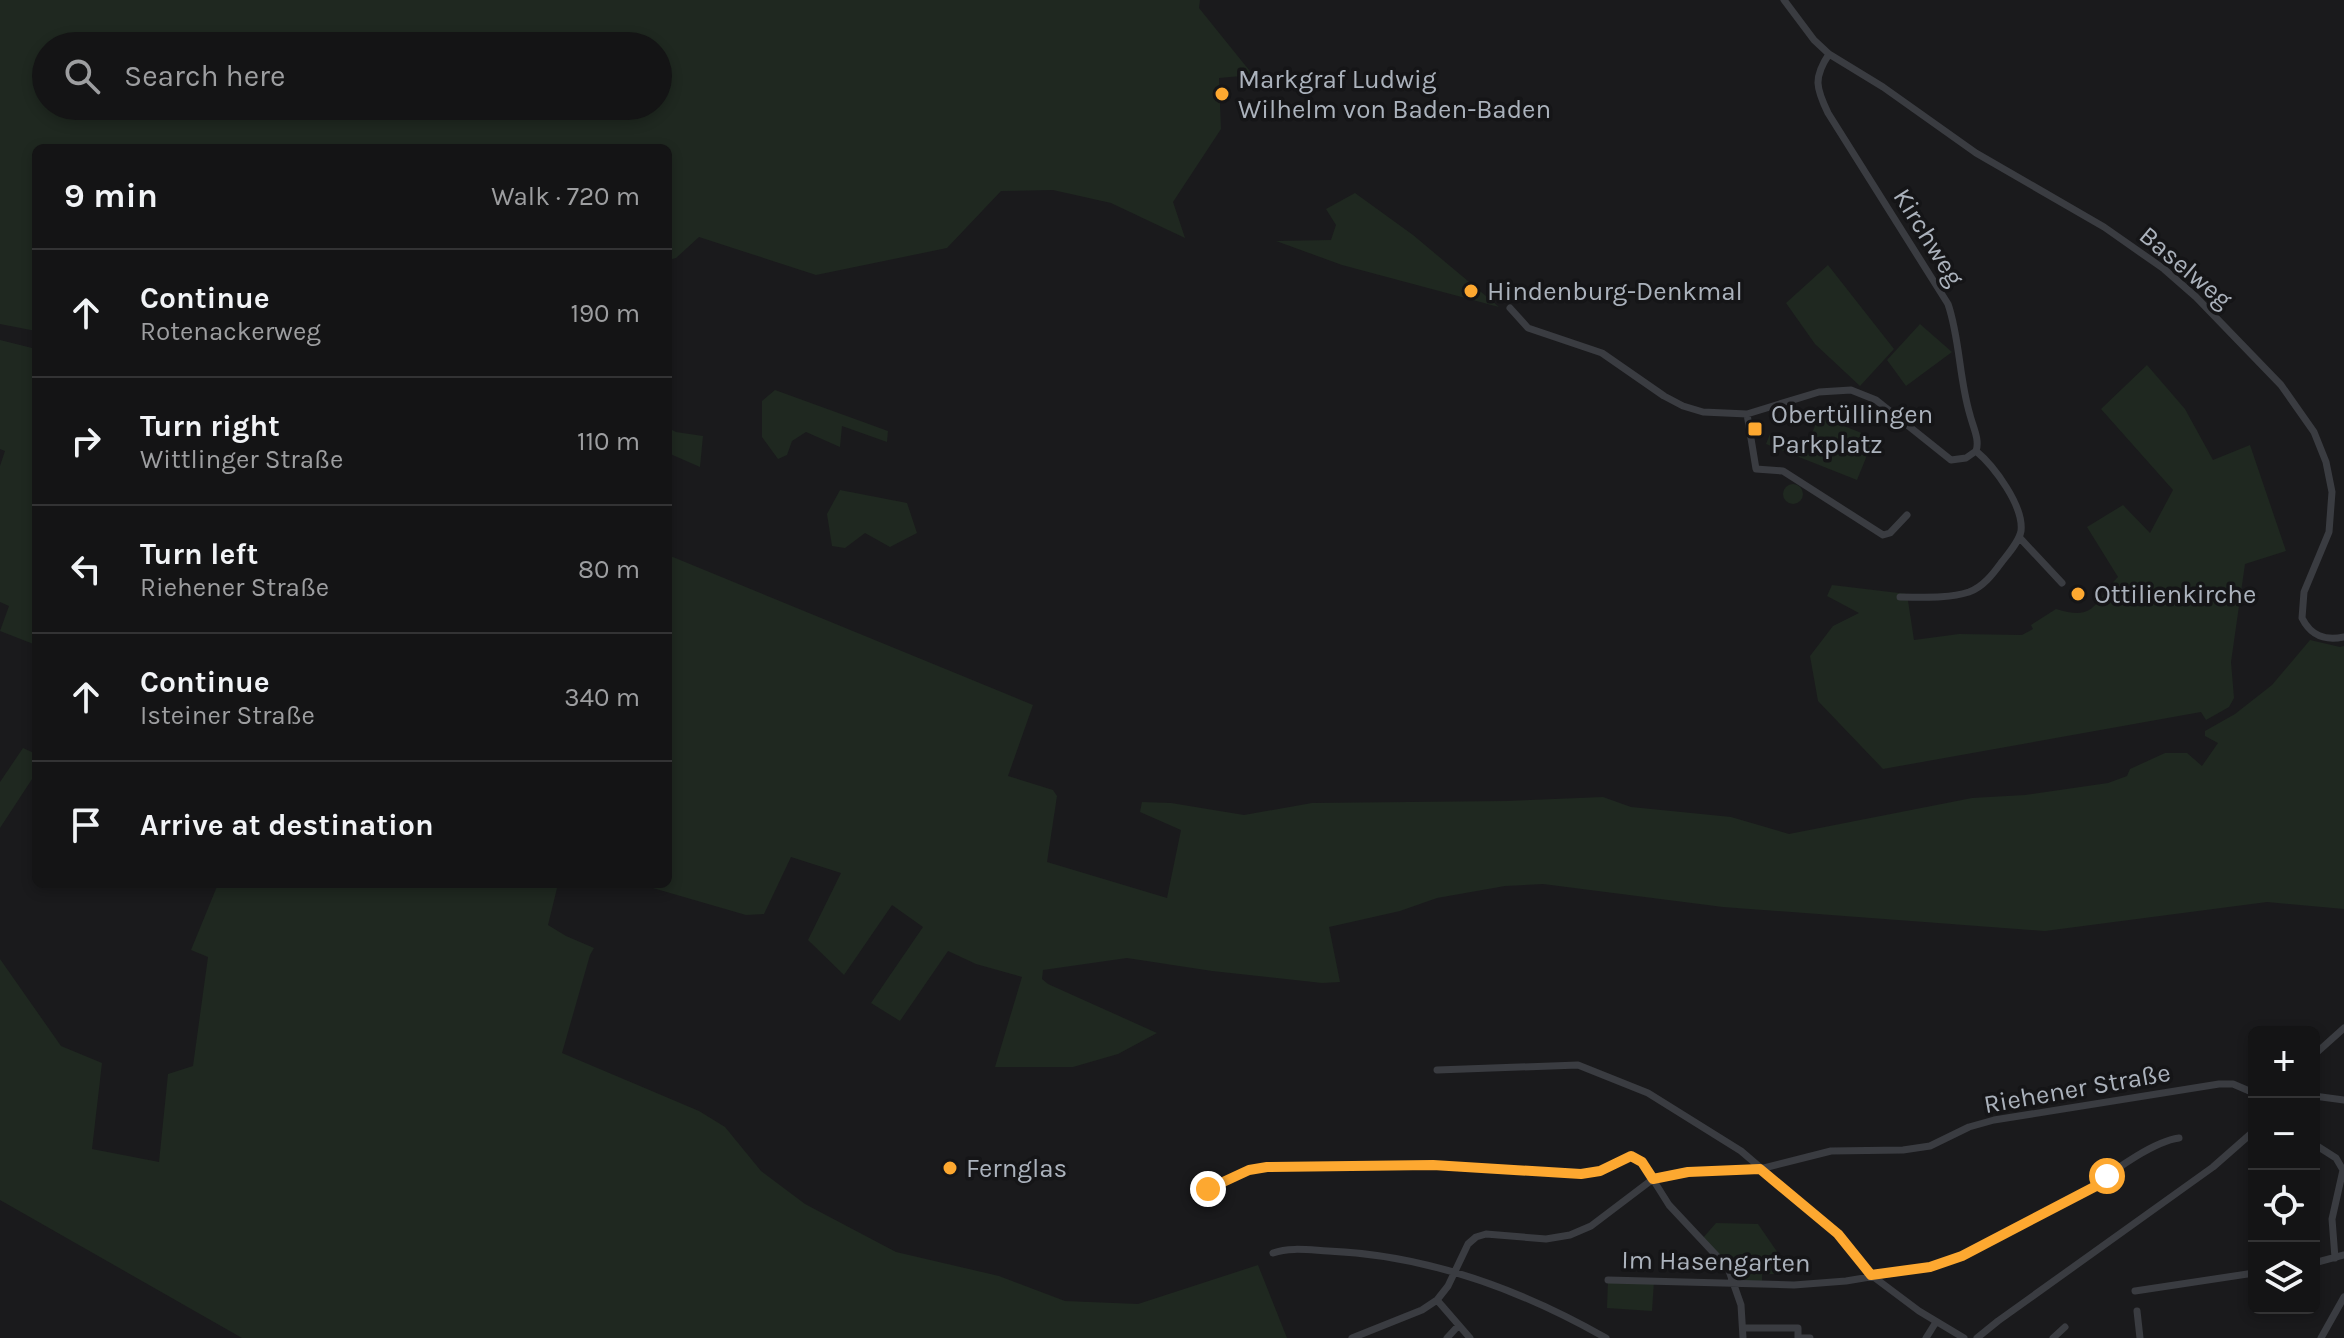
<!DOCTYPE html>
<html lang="en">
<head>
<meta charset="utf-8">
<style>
  :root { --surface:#141415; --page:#212122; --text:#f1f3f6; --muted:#9d9ea0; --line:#333334 }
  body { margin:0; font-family:Karla,sans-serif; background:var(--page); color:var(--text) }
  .controls { position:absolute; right:24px; bottom:24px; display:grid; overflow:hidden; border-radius:12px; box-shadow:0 4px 12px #0003 }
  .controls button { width:72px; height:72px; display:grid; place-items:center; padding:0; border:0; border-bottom:2px solid var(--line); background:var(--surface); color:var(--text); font:40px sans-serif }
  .stop { position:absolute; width:24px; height:24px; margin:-18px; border:6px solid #fda830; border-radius:50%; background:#fff }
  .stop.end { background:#fda830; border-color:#fff; box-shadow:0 2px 8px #0008 }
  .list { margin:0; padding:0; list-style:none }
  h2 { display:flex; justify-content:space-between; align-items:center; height:104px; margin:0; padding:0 32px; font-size:34px }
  h2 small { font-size:26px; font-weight:400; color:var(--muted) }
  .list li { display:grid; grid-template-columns:52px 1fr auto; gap:24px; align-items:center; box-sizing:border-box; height:128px; padding:0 32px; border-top:2px solid var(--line) }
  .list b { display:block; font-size:30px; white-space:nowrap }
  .list p { margin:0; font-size:26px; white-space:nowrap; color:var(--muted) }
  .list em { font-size:26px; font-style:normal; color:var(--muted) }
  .icon { flex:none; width:44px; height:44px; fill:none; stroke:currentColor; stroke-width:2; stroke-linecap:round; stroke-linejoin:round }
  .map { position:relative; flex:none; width:2344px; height:1338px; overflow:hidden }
  .search { position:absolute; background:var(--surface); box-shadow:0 4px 12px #0003; left:32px; top:32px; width:640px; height:88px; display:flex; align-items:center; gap:20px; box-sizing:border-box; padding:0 28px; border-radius:44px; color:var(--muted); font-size:30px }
  .panel { position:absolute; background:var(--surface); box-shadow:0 4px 12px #0003; left:32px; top:144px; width:640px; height:744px; border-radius:12px }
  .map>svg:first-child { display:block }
  .green { fill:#1f2820; fill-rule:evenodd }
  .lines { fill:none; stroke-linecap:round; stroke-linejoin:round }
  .minor { stroke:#3a3c41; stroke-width:7 }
  .route { stroke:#fda830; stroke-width:10 }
  .poi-dot { fill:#fda830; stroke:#151517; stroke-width:3 }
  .labels { text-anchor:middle; stroke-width:7; stroke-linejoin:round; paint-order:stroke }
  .poi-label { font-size:26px; fill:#abb2bc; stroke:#151517; text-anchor:start }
  .street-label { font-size:26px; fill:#abb2bc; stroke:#151517 }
</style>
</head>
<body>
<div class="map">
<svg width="2344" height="1338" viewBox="0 0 2344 1338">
  <rect width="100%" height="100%" fill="#1a1a1c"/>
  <!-- green -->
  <path class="green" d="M0 0H1200L1199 8 1253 75 1219 78 1221 129 1173 202 1185 238 1111 203 1053 190 1001 191 947 248 816 275 699 237 676 258 668 260V148H36V331L0 324ZM46 46H658V106H46Z
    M1355 193 1413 235 1499 307 1342 265 1276 241 1331 240 1336 225 1326 209Z
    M1828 265 1894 349 1860 386 1815 344 1786 303Z
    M1920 324 1952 352 1906 386 1887 360Z
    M0 340 36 349V645L0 631 9 606 0 602V466L5 451 0 449Z
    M2147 365 2185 409 2213 460 2250 445 2286 551 2245 564 2231 662 2234 698 2229 707 2206 720 2201 712 1883 769 1818 701 1810 656 1833 626 1859 613 1827 596 1832 585 1907 594 1914 640 1959 634 2022 635 2033 629 2031 625 2056 609C2097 622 2094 601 2118 577L2087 527 2123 505 2150 533 2173 490 2101 409Z
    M775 390 888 431 887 442 842 426 840 447 806 432 792 441 787 455 778 459 762 437V401Z
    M1819 416 1874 438 1857 480 1766 444 1770 434 1806 448Z
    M668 428 676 432 703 436 700 467 668 453Z
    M1783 494a10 10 0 1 1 20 0a10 10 0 1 1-20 0Z
    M840 490 907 503 917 533 890 547 865 533 845 548 832 546 827 514Z
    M668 555 1033 705 1008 776 1053 790 1057 796 1047 862 1167 898 1181 830 1140 812 1142 802 1171 803 1244 815 1312 803 1507 801 1603 797 1631 807 1731 817 1789 834 1972 798 2025 795 2108 783 2127 776 2130 769 2165 753H2187L2202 766 2218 743 2205 736V731L2235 714 2272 685 2310 640 2340 647 2344 646V909L2267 902 2045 931 1723 907 1543 884 1505 886 1437 898 1400 911 1329 927 1340 982 1322 983 1212 971 1127 958 1043 970 1042 979 1048 984 1157 1033 1118 1054 1073 1067H995L1022 977 976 964 948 951 900 1021 871 1003 923 927 892 905 844 975 808 940 841 873 791 857 764 914 746 915 639 884H668Z
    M23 748 36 754V773L0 828V782Z
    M218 884H558L548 925 566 936 594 948 590 955 562 1053 699 1111 725 1127 761 1171 805 1204 896 1252 999 1276 1065 1301 1138 1304 1258 1265 1287 1338H242L0 1200V959L61 1046 102 1063 92 1149 159 1162 168 1074 193 1066 208 957 191 950Z
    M1716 1223 1758 1224 1782 1259 1788 1274H1762V1285H1736L1702 1239Z
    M1608 1280 1654 1281 1652 1311 1607 1308Z"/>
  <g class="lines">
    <!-- minor -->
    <path class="minor" d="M1784 0 1814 40 1829 54 1883 87 1976 153 2104 227 2164 269 2196 297 2281 385 2314 432 2326 462 2332 492 2329 532 2304 592 2302 618C2311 636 2325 641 2344 637
      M1829 54C1813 78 1816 88 1828 113L1948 304C1960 339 1959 379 1970 415 1973 427 1980 440 1976 451
      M1510 308 1528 328 1602 353 1664 396 1683 406 1703 412 1747 414 1819 392 1851 390 1876 400 1951 460 1966 458 1976 451
      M1747 414 1756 469 1783 471 1883 535 1890 533 1907 515
      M2019 537 2062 583
      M1900 597C1923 597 1947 599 1969 592 1983 587 1993 574 2001 563 2008 554 2019 542 2021 531 2024 506 1994 466 1976 451
      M2314 1055 2344 1028
      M1437 1070 1578 1065 1648 1093 1741 1151 1838 1234 1871 1275 1919 1311 1964 1338
      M2314 1096 2344 1100
      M2314 1144 2336 1158 2343 1170 2332 1219 2335 1258
      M1208 1189 1249 1170 1267 1167 1433 1165 1581 1174 1600 1171 1631 1156 1642 1162 1669 1205 1728 1268 1741 1305 1743 1338
      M1273 1253C1290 1247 1309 1250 1328 1251 1427 1255 1520 1289 1606 1338
      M2314 1263 2344 1255
      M1608 1280 1794 1285 1846 1281 1930 1267 1962 1256 2098 1185C2115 1168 2156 1141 2179 1138
      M2135 1291 2254 1273
      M1437 1300 1470 1338
      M2137 1311 2140 1338
      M1743 1328H1798V1338H1810
      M1352 1338 1422 1310 1437 1300 1448 1286 1468 1244 1476 1237 1486 1234 1546 1239 1570 1235 1591 1226 1653 1179 1688 1172 1760 1169 1831 1151 1903 1150 1930 1146 1969 1127 1994 1120 2219 1084H2233L2254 1093
      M1447 1338 1458 1326
      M1926 1338 1936 1322
      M1977 1338 1998 1321 2213 1167 2254 1131
      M2053 1338 2065 1327
      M2321 1338 2344 1297"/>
  </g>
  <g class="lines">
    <!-- route -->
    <path class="route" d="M1208 1189 1249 1170 1267 1167 1433 1165 1581 1174 1600 1171 1631 1156 1642 1162 1653 1179 1688 1172 1760 1169 1838 1234 1871 1275 1930 1267 1962 1256 2098 1185 2107 1176"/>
  </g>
  <!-- markers -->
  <g class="poi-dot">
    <circle cx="1222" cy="94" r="8"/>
    <circle cx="1471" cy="291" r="8"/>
    <rect x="1747" y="421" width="16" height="16" rx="4"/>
    <circle cx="2078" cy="594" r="8"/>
    <circle cx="950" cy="1168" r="8"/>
  </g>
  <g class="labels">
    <!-- poi labels -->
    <g class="poi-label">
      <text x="1238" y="88">Markgraf Ludwig<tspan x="1238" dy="30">Wilhelm von Baden-Baden</tspan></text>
      <text x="1487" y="300">Hindenburg-Denkmal</text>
      <text x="1771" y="423">Obertüllingen<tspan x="1771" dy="30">Parkplatz</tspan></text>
      <text x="2094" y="603">Ottilienkirche</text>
      <text x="966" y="1177">Fernglas</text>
    </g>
    <!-- street labels -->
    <g class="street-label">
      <text transform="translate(1929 237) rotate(58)" y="9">Kirchweg</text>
      <text transform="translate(2186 267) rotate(40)" y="9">Baselweg</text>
      <text transform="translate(2077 1088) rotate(-10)" y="9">Riehener Straße</text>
      <text transform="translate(1716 1261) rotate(1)" y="9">Im Hasengarten</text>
    </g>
  </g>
</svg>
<div class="controls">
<button>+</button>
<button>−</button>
<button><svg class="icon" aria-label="locate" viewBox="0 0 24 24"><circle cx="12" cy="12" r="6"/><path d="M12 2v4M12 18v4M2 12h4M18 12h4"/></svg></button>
<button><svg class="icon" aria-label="layers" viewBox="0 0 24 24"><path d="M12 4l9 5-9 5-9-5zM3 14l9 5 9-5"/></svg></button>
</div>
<div class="stop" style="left:2107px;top:1176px"></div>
<div class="stop end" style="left:1208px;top:1189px"></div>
<div class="search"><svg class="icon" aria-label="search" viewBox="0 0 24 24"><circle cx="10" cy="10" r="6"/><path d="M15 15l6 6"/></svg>Search here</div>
<section class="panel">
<h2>9 min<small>Walk · 720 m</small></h2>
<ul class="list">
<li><svg class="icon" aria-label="ahead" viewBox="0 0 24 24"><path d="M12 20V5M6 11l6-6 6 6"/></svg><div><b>Continue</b><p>Rotenackerweg</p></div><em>190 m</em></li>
<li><svg class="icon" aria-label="right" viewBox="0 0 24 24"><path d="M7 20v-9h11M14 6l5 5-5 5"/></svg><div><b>Turn right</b><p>Wittlinger Straße</p></div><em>110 m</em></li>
<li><svg class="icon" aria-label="left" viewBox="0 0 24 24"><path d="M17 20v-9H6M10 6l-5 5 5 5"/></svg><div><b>Turn left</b><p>Riehener Straße</p></div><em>80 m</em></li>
<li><svg class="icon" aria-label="ahead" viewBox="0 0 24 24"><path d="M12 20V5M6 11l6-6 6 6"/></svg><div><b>Continue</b><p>Isteiner Straße</p></div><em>340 m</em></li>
<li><svg class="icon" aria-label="arrive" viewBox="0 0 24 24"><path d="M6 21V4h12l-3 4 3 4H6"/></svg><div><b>Arrive at destination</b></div></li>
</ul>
</section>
</div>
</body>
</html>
